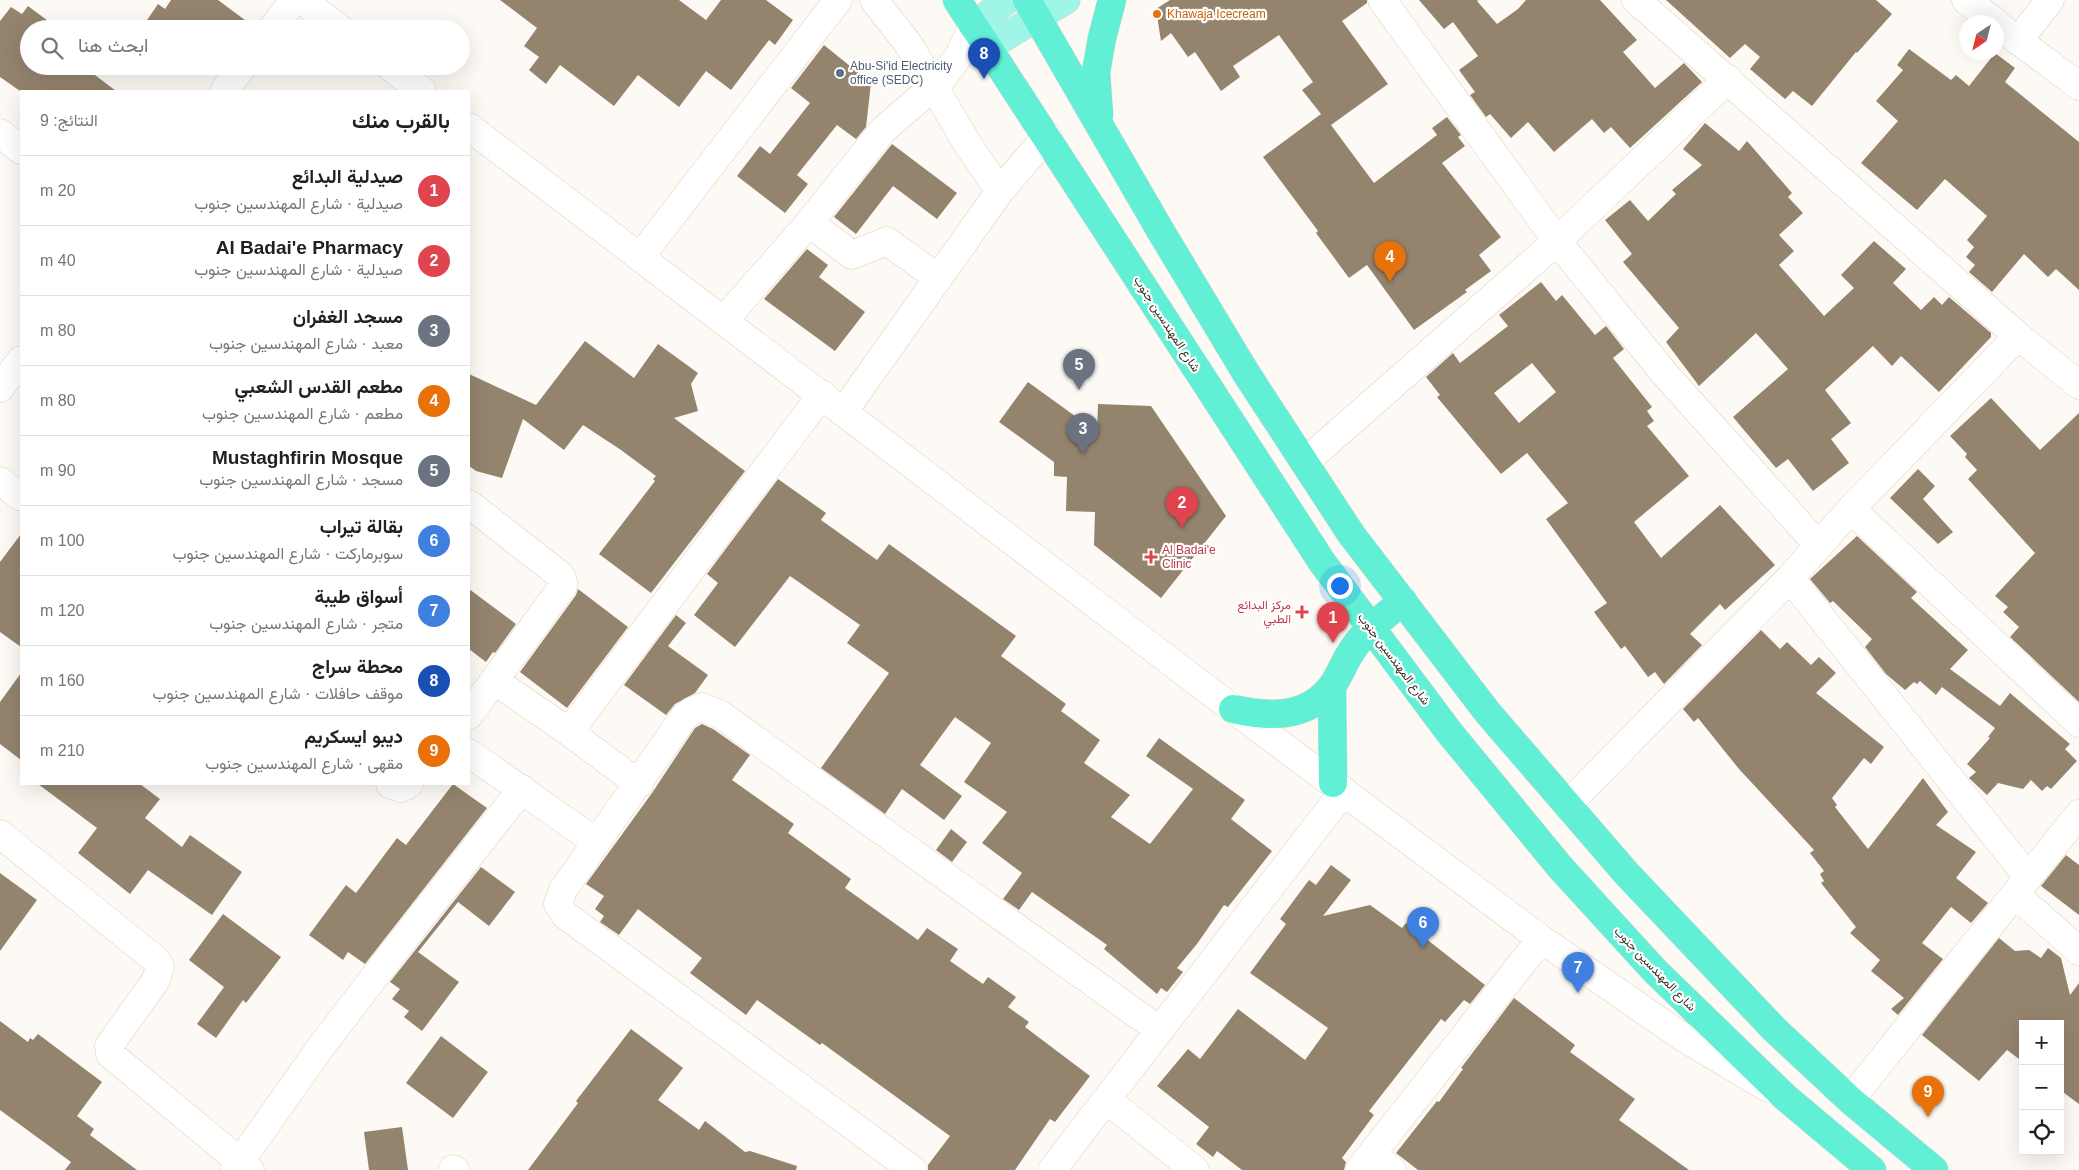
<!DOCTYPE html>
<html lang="ar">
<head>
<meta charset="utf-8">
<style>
  :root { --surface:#fff; --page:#f6f6f6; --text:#202124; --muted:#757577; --line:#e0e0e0; --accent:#db2777 }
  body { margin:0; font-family:Arial,Vazirmatn,sans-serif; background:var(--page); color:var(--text); direction:rtl }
  .controls { position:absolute; right:15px; bottom:15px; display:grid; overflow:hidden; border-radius:0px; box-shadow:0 5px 20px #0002 }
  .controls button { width:45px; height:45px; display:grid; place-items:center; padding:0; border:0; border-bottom:1px solid var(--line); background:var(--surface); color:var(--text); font:25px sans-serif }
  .compass { position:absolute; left:1959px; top:15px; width:45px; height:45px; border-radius:50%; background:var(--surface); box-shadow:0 5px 20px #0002; rotate:215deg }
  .you { position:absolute; left:1339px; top:585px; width:18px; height:18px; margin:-12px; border:4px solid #fff; border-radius:50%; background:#1a73e8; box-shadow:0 0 0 8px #1a73e833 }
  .badge { display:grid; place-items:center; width:32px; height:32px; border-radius:50%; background:var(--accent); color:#fff; font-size:16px; font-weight:700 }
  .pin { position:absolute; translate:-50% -41px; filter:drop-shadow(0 1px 2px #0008) }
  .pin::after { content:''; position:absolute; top:26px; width:18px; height:15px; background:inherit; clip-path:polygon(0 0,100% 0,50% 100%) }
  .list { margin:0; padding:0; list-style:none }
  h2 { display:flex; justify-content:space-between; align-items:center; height:65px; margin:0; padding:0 20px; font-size:21px }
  h2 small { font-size:16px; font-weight:400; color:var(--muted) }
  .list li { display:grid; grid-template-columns:32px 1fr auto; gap:15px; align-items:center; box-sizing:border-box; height:70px; padding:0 20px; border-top:1px solid var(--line) }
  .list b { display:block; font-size:19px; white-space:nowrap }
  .list p { margin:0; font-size:16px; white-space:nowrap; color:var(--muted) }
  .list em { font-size:16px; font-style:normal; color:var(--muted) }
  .icon { flex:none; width:28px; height:28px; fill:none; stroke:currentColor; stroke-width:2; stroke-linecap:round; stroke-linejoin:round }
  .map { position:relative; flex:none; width:2079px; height:1170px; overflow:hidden; direction:ltr }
  .search { position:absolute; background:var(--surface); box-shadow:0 5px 20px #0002; left:20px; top:20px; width:450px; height:55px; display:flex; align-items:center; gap:12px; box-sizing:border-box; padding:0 18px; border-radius:28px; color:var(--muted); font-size:19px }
  .panel { position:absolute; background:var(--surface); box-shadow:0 5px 20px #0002; left:20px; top:90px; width:450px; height:695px; border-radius:0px; direction:rtl }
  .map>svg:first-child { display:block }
  .building { fill:#94846e; fill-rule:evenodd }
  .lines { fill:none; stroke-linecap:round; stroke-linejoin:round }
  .minor-casing { stroke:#e0cfb7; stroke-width:29 }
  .major-casing { stroke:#d6d5d3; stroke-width:29 }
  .highway-casing { stroke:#d6d5d3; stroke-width:29 }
  .minor { stroke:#fff; stroke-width:28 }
  .major { stroke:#a0f6e6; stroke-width:28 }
  .highway { stroke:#61f0d5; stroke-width:28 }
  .food-dot { fill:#e8710a; stroke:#fff; stroke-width:2 }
  .service-dot { fill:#5c6f8a; stroke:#fff; stroke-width:2 }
  .health-dot { fill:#e0444e; stroke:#fff; stroke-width:2 }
  .labels { text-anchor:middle; stroke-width:4.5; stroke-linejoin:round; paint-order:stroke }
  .food-label { font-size:12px; fill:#c56008; stroke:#fff; text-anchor:start }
  .service-label { font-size:12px; fill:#4e5e75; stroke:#fff; text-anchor:start }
  .street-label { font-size:12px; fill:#342d24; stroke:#fff }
  .health-label { font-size:12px; fill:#be3a42; stroke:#fff; text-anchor:start }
</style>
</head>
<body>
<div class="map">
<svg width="2079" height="1170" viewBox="0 0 2079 1170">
  <rect width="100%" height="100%" fill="#fdfaf5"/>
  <!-- building -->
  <path class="building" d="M171 0H218L257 29H141L158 4 165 9Z
    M500 0H679L706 20 721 0H766L793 20 775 45 769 40 731 90 706 71 679 107 638 75 614 106 560 65 546 84 529 70 539 57 524 46 537 28Z
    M1170 0H1367V3L1342 21 1388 84 1331 125 1374 183 1437 135 1432 128 1447 117 1461 135 1458 137 1465 146 1442 163 1501 237 1479 255 1491 271 1465 290 1467 292 1414 330 1367 265 1349 278 1316 233 1318 231 1263 157 1321 114 1302 90 1313 82 1279 35 1233 66 1240 77 1221 91 1195 52 1188 57 1171 33 1161 41 1156 9Z
    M1419 0H1479L1477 1 1497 24 1518 9 1526 0H1600L1637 40 1623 52 1655 88 1684 63 1702 82 1630 148 1611 127 1604 133 1592 119 1554 152 1528 122 1511 138 1490 114 1486 117 1470 95 1475 92 1459 70 1478 56 1453 22 1444 29Z
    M1666 0H1876L1892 14 1857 53 1856 52 1812 106 1793 91 1785 99 1750 69 1760 57 1745 44 1730 58Z
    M28 6 59 29H29V66H103L95 75 116 91H20L0 77V21L11 7 22 14Z
    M824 45 871 83 866 127 856 139 837 125 797 175 808 184 785 213 737 176 760 146 770 154 810 103 791 88Z
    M1909 49 1951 80 1956 75 1969 86 1995 53 2015 68 2005 82 2079 142V290L2056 269 2048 277 2024 254 1992 292 1969 272 1975 265 1966 257 1974 247 1967 240 1987 216 1945 179 1917 210 1861 163 1898 121 1876 101 1903 70 1897 65Z
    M1705 123 1739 151 1747 141 1792 193 1788 197 1803 213 1779 235 1794 251 1779 265 1824 316 1854 288 1841 275 1874 241 1906 269 1893 283 1921 310 1934 297 1942 305 1949 297 1991 333V337L1939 392 1901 356 1892 366 1873 346 1825 390 1851 423 1831 439 1849 463 1813 491 1788 459 1776 468 1733 417 1788 369 1756 333 1699 386 1666 342 1679 328 1623 262 1632 254 1605 220 1630 200 1648 221 1676 194 1672 190 1702 165 1683 149Z
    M892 144 957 193 937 219 893 186 856 234 834 217Z
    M807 249 828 265 819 277 865 312 835 351 764 299Z
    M1541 282 1556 301 1562 295 1595 335 1606 326 1624 349 1613 358 1652 407 1647 411 1654 421 1647 426 1689 476 1634 522 1661 558 1720 505 1775 565 1725 610 1720 604 1690 634 1702 645 1664 684 1655 672 1648 677 1625 646 1621 649 1594 612 1607 603 1546 519 1568 503 1527 453 1501 474 1437 397 1440 395 1426 377 1453 353 1460 363 1508 326 1499 315ZM1532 363 1556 392 1519 423 1494 393Z
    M585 341 634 378 658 344 698 373 691 384 698 411 674 418 745 471 651 593 599 554 655 481 653 479 656 476 621 450 583 425 564 450 523 419 502 478 476 471 469 466V374L536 405Z
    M1028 382 1097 432 1098 404 1151 406 1226 516 1161 598 1094 545 1095 512 1066 511 1067 477 1054 476V462L999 422Z
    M1991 398 2040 450 2079 413V702L2010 637 2019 627 2003 612 2008 607 1995 596 2035 553 1968 479 1977 470 1965 457 1967 454 1950 436Z
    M1918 469 1935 486 1923 499 1953 532 1938 544 1890 498Z
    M778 479 826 513 821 520 877 560 889 544 1016 636 1001 656 1066 704 1061 711 1100 740 1084 763 1130 795 1111 817 1150 844 1193 789 1146 756 1159 738 1245 800 1231 819 1272 851 1228 907 1224 905 1197 944 1177 968 1183 972 1167 992 1161 988 1157 994 1104 949 1107 945 1032 892 1019 910 1003 899 1022 873 982 843 1007 812 964 782 991 743 955 717 920 765 962 796 944 820 902 789 885 814 821 768 889 673 847 643 860 625 790 576 735 647 694 615 718 583 707 574Z
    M21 534V647L0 632V562Z
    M1857 536 1917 592 1911 598 1968 650 1950 669 2000 706 2010 693 2070 744 2065 749 2077 761 2051 789 2047 786 2042 791 2031 780 2023 789 1998 783 1987 795 1969 778 1976 772 1967 764 1990 738 1988 737 1995 728 1942 687 1936 695 1920 681 1917 684 1914 682 1905 690 1886 674 1865 647 1872 639 1833 601 1830 603 1810 579Z
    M469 589 516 624 495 653 493 652 486 662 469 649Z
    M578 589 628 627 567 708 520 672 576 595Z
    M676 615 686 623 668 646 708 675 695 693 675 704 666 715 624 685Z
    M1761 630 1780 649 1787 642 1811 665 1819 657 1836 673 1816 693 1884 747 1871 764 1864 758 1832 798 1837 805 1835 807 1868 849 1923 778 1948 812 1936 825 1976 852 1956 878 1988 903 1971 923 1951 907 1922 943 1943 959 1898 1015 1891 1009 1904 998 1871 971 1880 960 1850 933 1856 927 1821 883 1824 881 1820 874 1824 871 1810 853 1814 850 1739 769 1698 718 1694 722 1683 709Z
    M21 673V760L0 744V702Z
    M702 724 713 729 750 755 732 780 794 824 788 833 851 879 845 888 918 940 927 928 958 949 950 961 983 984 988 977 1016 997 1008 1007 1029 1022 1025 1027 1090 1076 1055 1122 1050 1119 1015 1170H928V1165L950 1136 822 1043 820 1045 757 1000 746 1015 690 973 702 958 638 909 619 935 600 922 604 916 595 909 604 896 586 884 652 793 695 728Z
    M38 784H140L160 799 145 818 182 847 190 835 242 872 212 915 148 870 130 894 78 853 97 828Z
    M453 784 487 808 365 964 348 952 343 960 309 935 346 885 356 893 397 838 406 845Z
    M951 829 967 842 952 862 936 850Z
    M2066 855 2079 865V915L2041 886Z
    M1331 865 1351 880 1323 916 1370 905 1402 928 1406 923 1485 985 1470 1004 1464 1000 1445 1022 1441 1019 1369 1111 1374 1115 1342 1158 1346 1162 1344 1170H1242L1217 1151 1213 1157 1196 1144 1209 1127 1157 1086 1188 1049 1200 1059 1238 1009 1305 1060 1328 1028 1250 973 1286 924 1280 919 1309 880 1316 885Z
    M481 867 515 892 489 926 458 902 418 952 459 982 422 1031 404 1017 409 1011 392 999 400 989 390 982Z
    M0 873 37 900 0 951Z
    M223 914 281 957 246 1003 243 1000 216 1038 197 1024 224 987 189 960Z
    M1999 938 2015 951 2029 950 2041 958 2048 948 2061 958 2070 995 2079 983V1104L2060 1090V1024H2023V1062L2007 1050 1979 1081 1922 1035Z
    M1514 998 1575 1045 1570 1052 1635 1099 1619 1120 1689 1170H1418L1396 1153 1437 1101 1439 1102 1463 1069 1461 1068Z
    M0 1021 28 1042 30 1038 33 1040 38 1034 102 1082 77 1116 94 1129 90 1135 137 1170H65L71 1162 0 1110Z
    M631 1029 683 1068 658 1100 699 1130 705 1121 745 1152 750 1151 797 1166 796 1170H528L578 1103 576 1101Z
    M441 1036 488 1072 453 1118 406 1083Z
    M402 1127 408 1170H369L364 1132Z"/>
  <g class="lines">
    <!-- minor casing -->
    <g class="minor-casing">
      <path id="minor" d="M302 0 340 29
        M874 0 909 45 970 148 1000 191 1047 136
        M1382 0 1557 241 1664 373 1819 546
        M1636 0 2018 336 2079 385
        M1966 0 1995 22
        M1996 24 2079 86
        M272 29 294 0
        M2018 41 2050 0
        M389 66 422 91
        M224 91 243 66
        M469 127 1233 709 1541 939 1684 1038 1768 1088
        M0 133 21 150
        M809 223 852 255 887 241 938 278
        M640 257 838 0
        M724 320 809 223 883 130 942 79 960 54 973 26
        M0 388 21 360
        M844 411 1000 191
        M1305 462 1557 241 1728 79
        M0 481 21 497
        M469 504 560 575 563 581V586L469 715
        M1851 509 2079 723
        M1790 578 2028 877
        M495 681 569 732 639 784
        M569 732 822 394
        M469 753 596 842
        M390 784 401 788 409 784
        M1567 805 1790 578 1851 509 2018 336
        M0 834 156 960 160 967 156 980 109 1046 110 1054 250 1170
        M2015 894 2079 951
        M1107 1100 1195 1170
        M1850 1100 2079 814
        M1372 1154 1392 1170
        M453 1169 455 1170
        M234 1170 318 1051 385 963 522 789
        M913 1170 565 915 558 904 563 890 684 717 692 711 702 707 721 715 1159 1030
        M1052 1170 1344 791
        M1359 1170 1541 939"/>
    </g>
    <!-- major casing -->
    <g class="major-casing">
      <path id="major" d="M973 26 1007 0
        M988 47 1066 0"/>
    </g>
    <!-- highway casing -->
    <g class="highway-casing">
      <path id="highway" d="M957 0 1322 562 1449 732 1560 867 1655 971 1785 1097 1872 1170
        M1027 0 1160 230 1246 373 1351 534 1488 713 1627 874 1774 1029 1850 1100 1934 1170
        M1099 115 1096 72 1102 38 1112 0
        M1332 686 1333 783
        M1233 709C1269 717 1307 719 1332 686 1340 675 1345 660 1353 649 1366 629 1385 616 1403 601"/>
    </g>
    <!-- minor -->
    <use href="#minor" class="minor"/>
    <!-- major -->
    <use href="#major" class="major"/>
    <!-- highway -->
    <use href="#highway" class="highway"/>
  </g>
  <!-- markers -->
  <circle class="food-dot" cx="1157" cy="14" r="5"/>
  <circle class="service-dot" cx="840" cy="73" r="5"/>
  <g class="health-dot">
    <path d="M1148.5 549.5h5v5h5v5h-5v5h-5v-5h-5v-5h5z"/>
    <path d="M1299.5 604.5h5v5h5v5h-5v5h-5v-5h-5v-5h5z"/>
  </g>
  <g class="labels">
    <!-- food labels -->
    <g class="food-label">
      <text x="1167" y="18">Khawaja Icecream</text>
    </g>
    <!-- service labels -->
    <g class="service-label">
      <text x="850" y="70">Abu-Si'id Electricity<tspan x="850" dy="14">office (SEDC)</tspan></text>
    </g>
    <!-- street labels -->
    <g class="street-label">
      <text transform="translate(1167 324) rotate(57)" y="4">شارع المهندسين جنوب</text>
      <text transform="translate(1394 659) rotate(53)" y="4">شارع المهندسين جنوب</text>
      <text transform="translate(1655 969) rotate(46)" y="4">شارع المهندسين جنوب</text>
    </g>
    <!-- health labels -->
    <g class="health-label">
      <text x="1162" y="554">Al Badai'e<tspan x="1162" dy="14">Clinic</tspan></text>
      <text x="1291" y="609" text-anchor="end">مركز البدائع<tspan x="1291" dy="14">الطبي</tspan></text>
    </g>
  </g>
</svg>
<div class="controls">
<button>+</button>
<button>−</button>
<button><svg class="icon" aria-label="locate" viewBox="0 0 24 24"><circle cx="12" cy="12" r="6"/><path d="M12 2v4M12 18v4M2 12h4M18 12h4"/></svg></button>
</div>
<svg class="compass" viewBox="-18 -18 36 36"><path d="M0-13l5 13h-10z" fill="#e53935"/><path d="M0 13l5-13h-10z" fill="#757577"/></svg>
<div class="you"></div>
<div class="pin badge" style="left:1333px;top:643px;background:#e0444e">1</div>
<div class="pin badge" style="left:1182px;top:528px;background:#e0444e">2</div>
<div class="pin badge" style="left:1083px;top:454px;background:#6b7280">3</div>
<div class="pin badge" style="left:1390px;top:282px;background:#e8710a">4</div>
<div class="pin badge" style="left:1079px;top:390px;background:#6b7280">5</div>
<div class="pin badge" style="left:1423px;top:948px;background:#3f7fe0">6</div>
<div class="pin badge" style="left:1578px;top:993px;background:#3f7fe0">7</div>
<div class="pin badge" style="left:984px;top:79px;background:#1a4fb4">8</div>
<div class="pin badge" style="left:1928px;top:1117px;background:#e8710a">9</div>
<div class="search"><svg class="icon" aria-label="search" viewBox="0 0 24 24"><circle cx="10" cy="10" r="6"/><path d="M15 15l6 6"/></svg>ابحث هنا</div>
<section class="panel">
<h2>بالقرب منك<small>النتائج: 9</small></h2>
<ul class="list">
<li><span class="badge" style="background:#e0444e">1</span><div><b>صيدلية البدائع</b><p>صيدلية · شارع المهندسين جنوب</p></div><em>20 m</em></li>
<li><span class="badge" style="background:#e0444e">2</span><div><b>Al Badai'e Pharmacy</b><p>صيدلية · شارع المهندسين جنوب</p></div><em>40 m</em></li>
<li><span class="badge" style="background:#6b7280">3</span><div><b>مسجد الغفران</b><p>معبد · شارع المهندسين جنوب</p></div><em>80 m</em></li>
<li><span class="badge" style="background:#e8710a">4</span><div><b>مطعم القدس الشعبي</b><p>مطعم · شارع المهندسين جنوب</p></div><em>80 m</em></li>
<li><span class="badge" style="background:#6b7280">5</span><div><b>Mustaghfirin Mosque</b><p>مسجد · شارع المهندسين جنوب</p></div><em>90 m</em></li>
<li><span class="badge" style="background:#3f7fe0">6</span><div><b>بقالة تيراب</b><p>سوبرماركت · شارع المهندسين جنوب</p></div><em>100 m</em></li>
<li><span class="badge" style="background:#3f7fe0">7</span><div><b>أسواق طيبة</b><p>متجر · شارع المهندسين جنوب</p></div><em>120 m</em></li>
<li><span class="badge" style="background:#1a4fb4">8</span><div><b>محطة سراج</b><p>موقف حافلات · شارع المهندسين جنوب</p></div><em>160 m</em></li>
<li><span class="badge" style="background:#e8710a">9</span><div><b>ديبو ايسكريم</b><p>مقهى · شارع المهندسين جنوب</p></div><em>210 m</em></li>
</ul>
</section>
</div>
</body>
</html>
